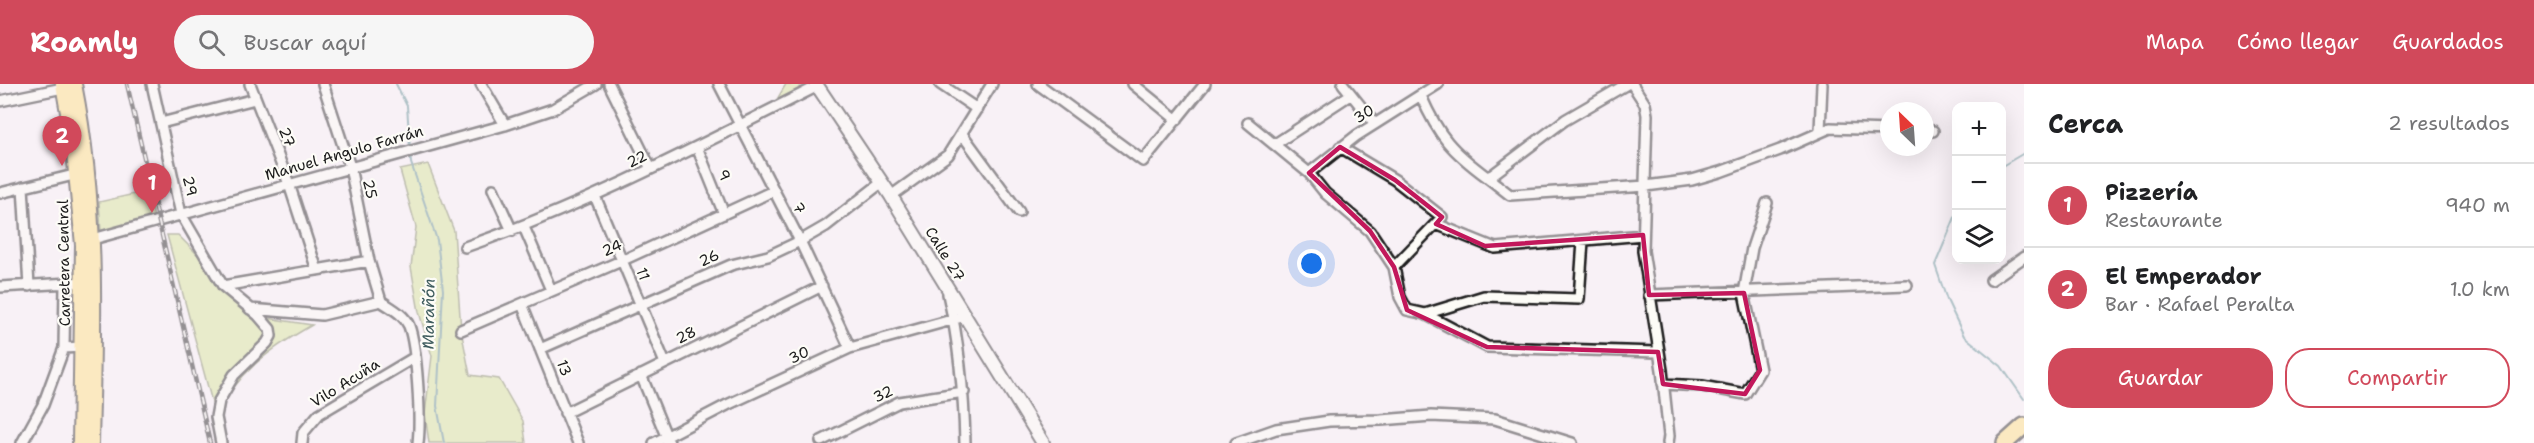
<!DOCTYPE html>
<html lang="es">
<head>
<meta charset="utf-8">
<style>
  :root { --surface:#fff; --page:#f6f6f6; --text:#202124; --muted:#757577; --line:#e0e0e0; --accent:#d1495b }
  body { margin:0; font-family:"Shantell Sans",sans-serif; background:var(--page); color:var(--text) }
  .controls { position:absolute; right:18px; top:18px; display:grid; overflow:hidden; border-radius:12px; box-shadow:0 6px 24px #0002 }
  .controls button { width:54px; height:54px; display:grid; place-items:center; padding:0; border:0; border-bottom:2px solid var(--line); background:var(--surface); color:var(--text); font:30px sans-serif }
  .compass { position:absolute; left:1880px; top:18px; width:54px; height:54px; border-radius:50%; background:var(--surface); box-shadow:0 6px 24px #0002; rotate:335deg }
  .you { position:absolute; left:1312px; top:180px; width:21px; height:21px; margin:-15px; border:4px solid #fff; border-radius:50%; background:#1a73e8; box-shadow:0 0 0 9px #1a73e833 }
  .badge { display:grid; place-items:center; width:39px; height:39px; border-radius:50%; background:var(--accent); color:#fff; font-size:20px; font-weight:700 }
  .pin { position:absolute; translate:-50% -50px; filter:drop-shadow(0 2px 3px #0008) }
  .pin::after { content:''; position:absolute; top:32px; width:21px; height:18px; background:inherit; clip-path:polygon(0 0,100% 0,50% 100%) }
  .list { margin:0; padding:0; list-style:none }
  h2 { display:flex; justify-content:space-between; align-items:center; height:78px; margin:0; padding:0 24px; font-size:26px }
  h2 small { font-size:20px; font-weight:400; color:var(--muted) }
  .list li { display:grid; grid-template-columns:39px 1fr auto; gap:18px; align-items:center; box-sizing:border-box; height:84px; padding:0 24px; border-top:2px solid var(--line) }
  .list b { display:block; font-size:22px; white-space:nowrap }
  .list p { margin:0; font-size:20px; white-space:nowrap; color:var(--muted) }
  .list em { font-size:20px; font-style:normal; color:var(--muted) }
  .actions { display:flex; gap:12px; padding:18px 24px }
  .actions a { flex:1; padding:14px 0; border:2px solid var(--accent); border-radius:24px; text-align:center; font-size:21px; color:var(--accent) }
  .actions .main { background:var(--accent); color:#fff }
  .icon { flex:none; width:33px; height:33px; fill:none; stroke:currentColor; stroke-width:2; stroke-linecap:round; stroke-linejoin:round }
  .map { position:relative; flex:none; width:2024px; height:359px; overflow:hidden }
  header { display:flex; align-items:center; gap:36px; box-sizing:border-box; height:84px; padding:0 30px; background:var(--accent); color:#fff }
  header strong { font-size:28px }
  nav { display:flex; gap:33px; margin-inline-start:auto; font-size:21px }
  .search { width:420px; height:54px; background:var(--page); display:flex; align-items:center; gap:15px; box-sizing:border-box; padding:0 21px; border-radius:33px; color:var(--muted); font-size:22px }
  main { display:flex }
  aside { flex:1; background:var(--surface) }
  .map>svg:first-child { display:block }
  .green { fill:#d5e498; stroke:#78805a; stroke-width:1.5 }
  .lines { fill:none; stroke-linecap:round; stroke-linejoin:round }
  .stream { stroke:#59898e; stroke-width:2 }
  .minor-casing { stroke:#1c1c1c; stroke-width:14 }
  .secondary-casing { stroke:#1c1c1c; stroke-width:16 }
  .primary-casing { stroke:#1c1c1c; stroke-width:18 }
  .trunk-casing { stroke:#1c1c1c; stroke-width:20 }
  .minor { stroke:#fdfcf7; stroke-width:9 }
  .secondary { stroke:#fdfcf7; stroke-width:12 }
  .primary { stroke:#ffdf80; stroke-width:14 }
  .trunk { stroke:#ffdf80; stroke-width:15 }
  .rail-casing { stroke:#1c1c1c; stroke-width:4.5 }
  .rail { stroke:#fdfcf7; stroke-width:2; stroke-dasharray:7; stroke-linecap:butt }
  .marked { fill:none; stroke:#c2185b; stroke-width:4.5; stroke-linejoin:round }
  .labels { text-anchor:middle; stroke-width:4.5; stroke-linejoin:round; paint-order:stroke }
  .street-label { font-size:15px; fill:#1c1c1c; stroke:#fdfcf7 }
  .water-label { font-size:16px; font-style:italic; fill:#3f5c5e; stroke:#fdfcf7 }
</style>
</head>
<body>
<header>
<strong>Roamly</strong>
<div class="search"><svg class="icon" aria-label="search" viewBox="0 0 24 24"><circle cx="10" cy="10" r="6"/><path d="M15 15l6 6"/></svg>Buscar aquí</div>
<nav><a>Mapa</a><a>Cómo llegar</a><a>Guardados</a></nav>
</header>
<main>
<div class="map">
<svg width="2024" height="359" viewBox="0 0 2024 359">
  <rect width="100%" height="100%" fill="#f8f1f6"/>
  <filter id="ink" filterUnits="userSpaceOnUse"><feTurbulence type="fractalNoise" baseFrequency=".0167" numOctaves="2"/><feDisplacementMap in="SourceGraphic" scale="12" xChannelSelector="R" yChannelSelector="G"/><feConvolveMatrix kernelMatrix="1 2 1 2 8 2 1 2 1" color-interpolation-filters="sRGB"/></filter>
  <g filter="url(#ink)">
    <!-- green -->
    <path class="green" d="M786 0H801L797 7 777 19 776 17Z
      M428 80 454 147 461 246 470 291 499 295 523 337 526 359H429L425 330 432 272 419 228 411 183 416 143 400 86Z
      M148 107 154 134 101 148 99 118Z
      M167 151H178L200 173 213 194 254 232 312 241C270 265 237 288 216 333Z"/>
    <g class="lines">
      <!-- stream -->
      <path class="stream" d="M396 0 407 22 410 64
        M410 69 411 79 437 156 443 206 437 322 444 359
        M2002 82 2024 69
        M1956 131 1935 181 1947 216 1964 252 2001 282 2024 315"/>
      <!-- minor casing -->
      <g class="minor-casing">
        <path id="minor" d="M152 0 181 130 223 202 258 231 270 245 271 252 267 259 234 291 219 317 216 333 221 359
          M250 0 289 100 317 186
          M323 0 350 83 369 177 381 217
          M481 0 505 41
          M609 0 651 85
          M719 0 800 157 850 264
          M940 0 977 25
          M1038 0 1143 77 1205 0
          M1133 0 1177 36
          M1343 0 1375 40
          M1632 0 1645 20 1647 31 1643 167 1662 286 1669 352 1668 359
          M1421 12C1439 53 1452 67 1487 93L1492 91 1565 36 1627 0
          M0 17 63 4
          M161 39 255 15
          M1248 39 1309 89 1325 109 1370 147 1394 183 1400 213 1407 226 1425 230 1487 263 1658 268
          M1925 46 1933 47
          M1820 47 1822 0
          M962 50 1019 128
          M1275 60 1350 11
          M697 63 724 130
          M1340 63 1395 96 1442 133 1394 183
          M1309 89 1356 52 1438 0
          M1487 93 1510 111 1646 102 1692 96 1720 88 1780 66 1830 44 1889 46
          M23 103 29 202
          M493 105 512 147
          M0 109 78 90
          M595 112 665 279
          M891 112 948 71 992 0
          M1436 140 1495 164 1643 151
          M524 143 551 206
          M93 155 505 41 553 25 596 0
          M465 163C587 121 702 60 818 2
          M1991 196 2024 173
          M223 202 369 177
          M0 203 87 198
          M948 210C959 259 964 309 965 359
          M1649 211 1907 201
          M381 217C391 224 404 230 409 242 417 264 421 334 418 359
          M522 220 578 359
          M250 225 322 231 381 217
          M1425 230 1484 212 1579 215 1583 157
          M461 246 621 177 773 107
          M64 264 65 199
          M540 265 731 181 768 172 800 157 826 142 881 99
          M641 291 669 359
          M1663 300 1702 302 1745 310 1760 286 1744 209 1752 164 1767 119
          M565 329 822 202
          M821 357 899 318 964 308
          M22 359 43 321 64 264 82 263
          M302 359 303 349 319 330 415 273
          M654 359 727 321 850 264 966 232
          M1236 359 1276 345 1329 337 1381 336 1431 332 1495 335 1572 359"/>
      </g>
      <!-- secondary casing -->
      <g class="secondary-casing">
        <path id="secondary" d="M816 0 891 112 1043 359"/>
      </g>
      <!-- primary casing -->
      <g class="primary-casing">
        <path id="primary" d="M63 0 73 57 83 161 80 359
          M74 0C98 122 94 236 91 359"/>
      </g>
      <!-- trunk casing -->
      <g class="trunk-casing">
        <path id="trunk" d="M2005 359 2024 342"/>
      </g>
      <!-- minor -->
      <use href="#minor" class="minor"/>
      <!-- secondary -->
      <use href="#secondary" class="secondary"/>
      <!-- primary -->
      <use href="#primary" class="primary"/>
      <!-- trunk -->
      <use href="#trunk" class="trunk"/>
      <!-- rail casing -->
      <g class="rail-casing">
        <path id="rail" d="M127 0 210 359"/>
      </g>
      <!-- rail -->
      <use href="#rail" class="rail"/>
    </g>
  </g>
  <!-- marked area -->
  <path d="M0 0H2024V359H0ZM1340 63 1395 96 1442 133 1436 140 1485 162 1643 151 1649 211 1744 209 1760 286 1745 310 1663 300 1658 268 1487 263 1407 226 1394 183 1370 147 1309 89Z" fill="#f8f1f6" fill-opacity=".55" fill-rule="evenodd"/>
  <path class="marked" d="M1340 63 1395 96 1442 133 1436 140 1485 162 1643 151 1649 211 1744 209 1760 286 1745 310 1663 300 1658 268 1487 263 1407 226 1394 183 1370 147 1309 89Z"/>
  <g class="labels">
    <!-- street labels -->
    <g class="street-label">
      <text transform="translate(1364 30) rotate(-32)" y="5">30</text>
      <text transform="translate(287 53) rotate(69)" y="5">27</text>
      <text transform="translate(344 69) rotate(-16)" y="5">Manuel Angulo Farrán</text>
      <text transform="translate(637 75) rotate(-26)" y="5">22</text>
      <text transform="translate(724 91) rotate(68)" y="5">9</text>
      <text transform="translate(190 102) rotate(77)" y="5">29</text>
      <text transform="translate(370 105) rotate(78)" y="5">25</text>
      <text transform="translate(799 124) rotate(62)" y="5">7</text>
      <text transform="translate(612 164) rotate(-23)" y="5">24</text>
      <text transform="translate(945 170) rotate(58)" y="5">Calle 27</text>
      <text transform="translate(709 174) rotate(-24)" y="5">26</text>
      <text transform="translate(64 179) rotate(-91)" y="5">Carretera Central</text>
      <text transform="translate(643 190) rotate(68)" y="5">11</text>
      <text transform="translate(686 251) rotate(-26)" y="5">28</text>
      <text transform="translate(799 271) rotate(-25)" y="5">30</text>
      <text transform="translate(564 284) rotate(69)" y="5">13</text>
      <text transform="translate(345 299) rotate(-32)" y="5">Vilo Acuña</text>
      <text transform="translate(883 310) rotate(-24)" y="5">32</text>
    </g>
    <!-- water labels -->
    <g class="water-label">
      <text transform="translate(428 230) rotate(-89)" y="6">Marañón</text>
    </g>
  </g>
</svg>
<div class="controls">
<button>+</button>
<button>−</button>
<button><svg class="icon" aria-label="layers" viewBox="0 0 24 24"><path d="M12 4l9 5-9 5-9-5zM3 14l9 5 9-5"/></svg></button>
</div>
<svg class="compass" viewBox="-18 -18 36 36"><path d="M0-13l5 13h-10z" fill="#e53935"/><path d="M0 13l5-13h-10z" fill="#757577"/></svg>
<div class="you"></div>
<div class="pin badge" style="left:152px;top:129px">1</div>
<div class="pin badge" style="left:62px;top:82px">2</div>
</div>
<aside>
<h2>Cerca<small>2 resultados</small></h2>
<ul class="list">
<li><span class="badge">1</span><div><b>Pizzería</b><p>Restaurante</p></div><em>940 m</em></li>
<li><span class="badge">2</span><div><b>El Emperador</b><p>Bar · Rafael Peralta</p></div><em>1.0 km</em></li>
</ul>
<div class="actions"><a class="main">Guardar</a><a>Compartir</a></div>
</aside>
</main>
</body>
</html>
